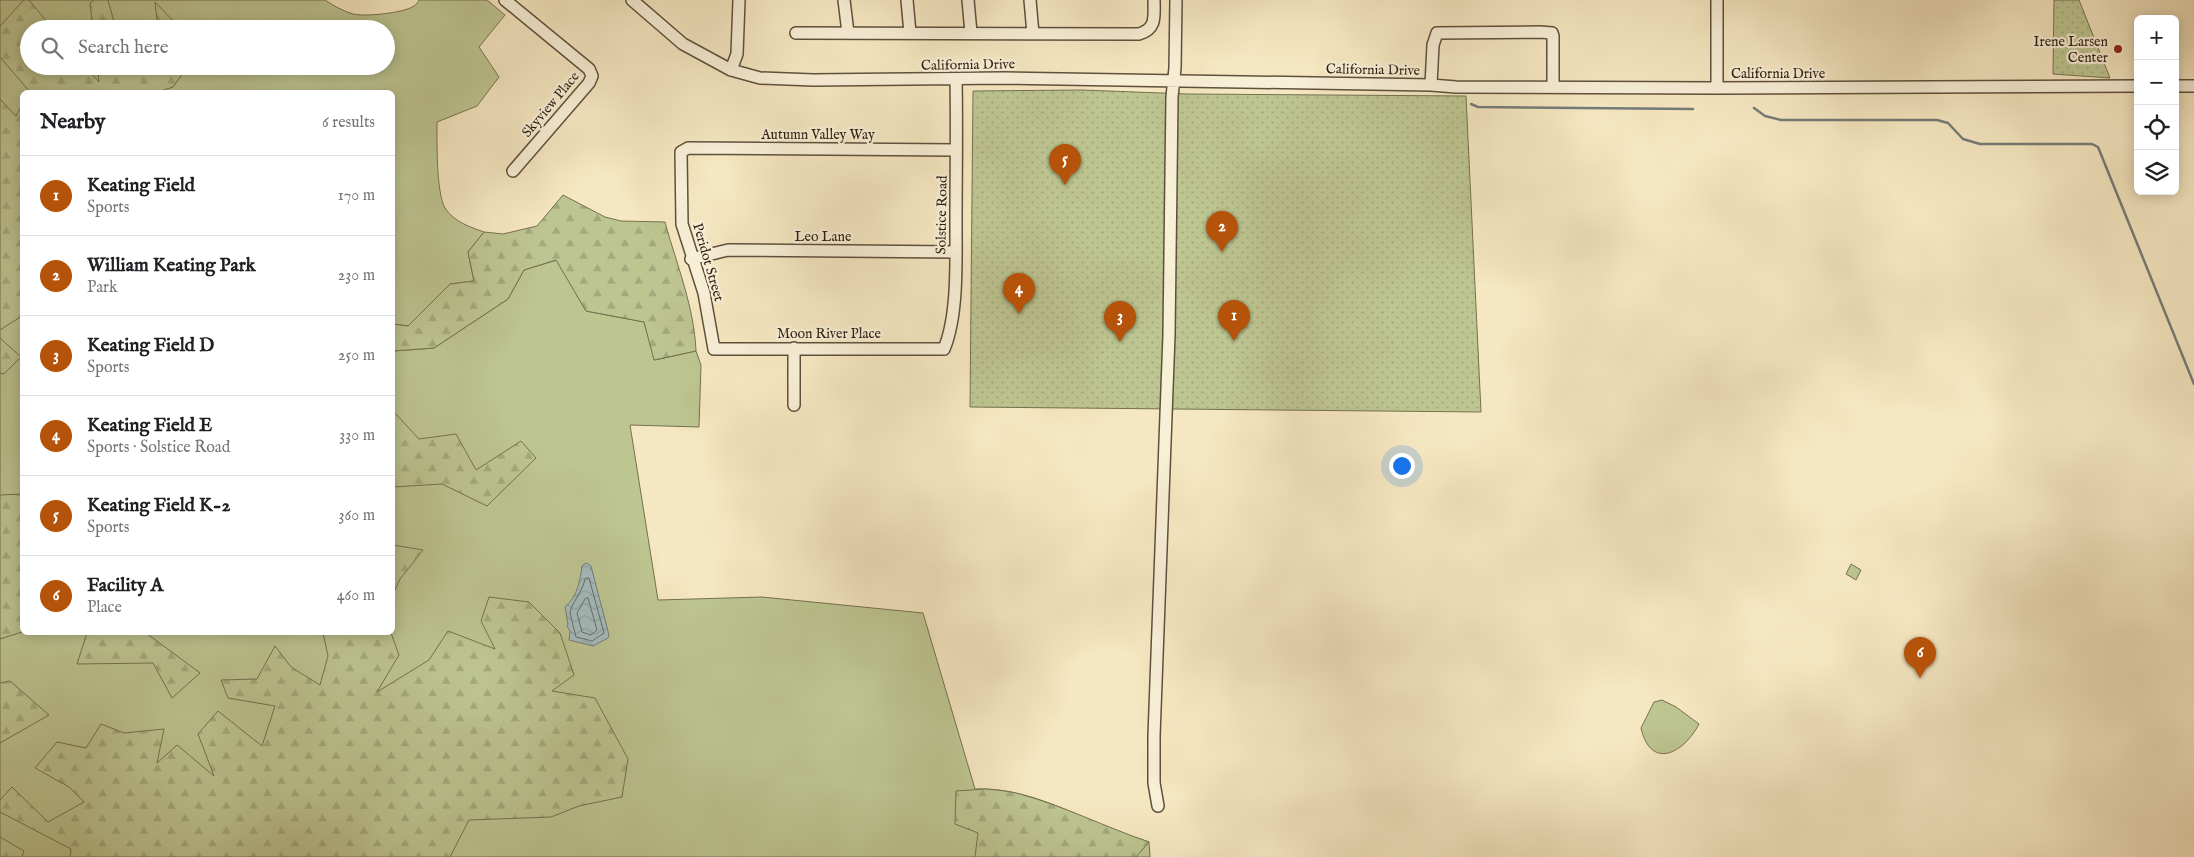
<!DOCTYPE html>
<html lang="en">
<head>
<meta charset="utf-8">
<style>
  :root { --surface:#fff; --page:#f2f2f2; --text:#202124; --muted:#757577; --line:#e0e0e0; --accent:#b45309 }
  body { margin:0; font-family:"IM FELL English",serif; background:var(--page); color:var(--text) }
  .controls { position:absolute; right:15px; top:15px; display:grid; overflow:hidden; border-radius:8px; box-shadow:0 2px 12px #0003 }
  .controls button { width:45px; height:45px; display:grid; place-items:center; padding:0; border:0; border-bottom:1px solid var(--line); background:var(--surface); color:var(--text); font:25px sans-serif }
  .you { position:absolute; left:1401px; top:465px; width:18px; height:18px; margin:-12px; border:4px solid #fff; border-radius:50%; background:#1a73e8; box-shadow:0 0 0 8px #1a73e833 }
  .badge { display:grid; place-items:center; width:32px; height:32px; border-radius:50%; background:var(--accent); color:#fff; font-size:16px; font-weight:700 }
  .pin { position:absolute; translate:-50% -41px; filter:drop-shadow(0 1px 2px #0008) }
  .pin::after { content:''; position:absolute; top:26px; width:18px; height:15px; background:inherit; clip-path:polygon(0 0,100% 0,50% 100%) }
  .list { margin:0; padding:0; list-style:none }
  h2 { display:flex; justify-content:space-between; align-items:center; height:65px; margin:0; padding:0 20px; font-size:21px }
  h2 small { font-size:16px; font-weight:400; color:var(--muted) }
  .list li { display:grid; grid-template-columns:32px 1fr auto; gap:15px; align-items:center; box-sizing:border-box; height:80px; padding:0 20px; border-top:1px solid var(--line) }
  .list b { display:block; font-size:19px; white-space:nowrap }
  .list p { margin:0; font-size:16px; white-space:nowrap; color:var(--muted) }
  .list em { font-size:16px; font-style:normal; color:var(--muted) }
  .icon { flex:none; width:28px; height:28px; fill:none; stroke:currentColor; stroke-width:2; stroke-linecap:round; stroke-linejoin:round }
  .map { position:relative; flex:none; width:2194px; height:857px; overflow:hidden }
  .search { position:absolute; background:var(--surface); box-shadow:0 2px 12px #0003; left:20px; top:20px; width:375px; height:55px; display:flex; align-items:center; gap:12px; box-sizing:border-box; padding:0 18px; border-radius:28px; color:var(--muted); font-size:19px }
  .panel { position:absolute; background:var(--surface); box-shadow:0 2px 12px #0003; left:20px; top:90px; width:375px; height:545px; border-radius:8px }
  .map>svg:first-child { display:block }
  .green { fill:#bdc591; stroke:#757150; fill-rule:evenodd }
  .forest { fill:url(#forest-firs); stroke:#757150 }
  .park { fill:url(#park-dots); stroke:#757150 }
  .water { fill:url(#water-waves); stroke:#747c79 }
  .lines { fill:none; stroke-linecap:round; stroke-linejoin:round }
  .shore { stroke:#686c68; stroke-width:1 }
  .stream { stroke:#747c79; stroke-width:2.5 }
  .minor-casing { stroke:#5f503c; stroke-width:14 }
  .minor { stroke:#f8efd7; stroke-width:11 }
  .poi-dot { fill:#8f2418; stroke:#f8efd7; stroke-width:2 }
  .labels { text-anchor:middle; stroke-width:4.5; stroke-linejoin:round; paint-order:stroke }
  .poi-label { font-size:14px; fill:#2d1d10; stroke:#f8efd7; text-anchor:end }
  .street-label { font-size:14px; fill:#2d1d10; stroke:#f8efd7 }
</style>
</head>
<body>
<div class="map">
<svg width="2194" height="857" viewBox="0 0 2194 857">
  <defs>
    <pattern id="forest-firs" width="22" height="20" patternUnits="userSpaceOnUse" patternTransform="scale(1.25)"><rect width="22" height="20" fill="#bdc591"/><path d="M5 1l3.5 6h-7zM16 11l3.5 6h-7z" fill="#a3a97c"/></pattern>
    <pattern id="park-dots" width="8" height="8" patternUnits="userSpaceOnUse" patternTransform="scale(1.25)"><rect width="8" height="8" fill="#bdc591"/><path d="M2 2h.1M6 6h.1" fill="none" stroke="#a3a97c" stroke-width="1.8" stroke-linecap="round"/></pattern>
    <pattern id="water-waves" width="16" height="10" patternUnits="userSpaceOnUse" patternTransform="scale(1.25)"><rect width="16" height="10" fill="#a3bcbf"/><path d="M0 5q4-4 8 0t8 0" fill="none" stroke="#8da1a3"/></pattern>
  </defs>
  <rect width="100%" height="100%" fill="#f5e7c1"/>
  <filter id="stains"><feTurbulence type="fractalNoise" baseFrequency=".004" numOctaves="4"/><feColorMatrix values="0 0 0 0 .2 0 0 0 0 .09 0 0 0 0 .02 0 0 0 .5 -.17"/></filter>
  <radialGradient id="worn" r=".72"><stop offset=".6" stop-color="#630" stop-opacity="0"/><stop offset="1" stop-color="#630" stop-opacity=".3"/></radialGradient>
  <!-- green -->
  <path class="green" d="M0 0H325C334 6 343 11 353 14 365 17 404 13 414 6 415 6 419 1 419 0H487L505 15 479 47 499 77 477 106 437 122C437 141 436 192 445 208 454 222 470 227 484 232L468 252 474 281 450 284 408 326 393 324 392 92H22V632H392L393 351 434 348 508 299 524 270 557 260 586 311 644 322 655 360 696 351 701 365 699 427 630 425 658 600 762 597 923 613 975 789C1022 787 1066 810 1108 828 1121 834 1136 837 1149 842L1150 857H0ZM29 29H386V66H29Z
    M1851 564 1861 570 1856 580 1846 574Z
    M1662 700 1676 707 1699 724C1684 753 1651 771 1641 728L1654 702Z"/>
  <!-- forest -->
  <path class="forest" d="M24 0H29L53 29H29V66H85L99 82 97 66H188L173 87 158 92H30L0 57V26Z
    M94 0H108L116 29H93L90 3Z
    M155 2 181 29H158Z
    M0 99 16 116 22 105V316L0 330Z
    M563 195 605 217 621 221 665 222C677 266 694 306 696 351L654 360 644 322 586 311 556 260 524 270 508 299 434 348 393 351V324L408 326 450 284 474 281 468 252 484 232 503 234 537 226Z
    M0 338 21 357 4 374 0 373Z
    M393 411 419 439 456 434 476 470 521 441 536 458 487 506 442 484 393 487Z
    M22 494V632L0 639V495Z
    M393 545 423 550 400 579 393 594Z
    M489 597 529 602 560 633 574 675 552 691 595 698 628 759 622 797 579 806 551 817 469 820 450 857H70L71 849 0 812V800L12 787 48 822 84 802 69 787 35 768 57 742 86 748 101 724 124 733 164 729 157 763 177 745 214 776 198 734 218 711 262 746 275 706 228 698 221 680 257 679 275 646 291 667 320 685 328 656 323 633H391L399 655 377 692 429 660 448 631 495 649 481 621Z
    M87 633H146L200 673 172 698 153 663 77 664Z
    M10 681 49 715 0 743V683Z
    M986 789C997 790 1009 791 1020 794 1064 806 1105 827 1149 842L1136 857H975L978 833 955 824 956 791Z
    M0 837 24 851 22 857H0Z"/>
  <!-- park -->
  <path class="park" d="M2054 0H2079L2110 78 2053 74Z
    M1082 90 1188 94 1466 96 1481 412 970 407 973 91Z"/>
  <!-- water -->
  <path class="water" d="M586 563 591 566 609 635 608 638 593 646 569 640 570 631 567 626 568 624 565 607C578 596 580 580 582 566Z"/>
  <g class="lines">
    <!-- shore -->
    <path class="shore" d="M589 578 604 633 592 641 576 637 570 613C571 604 583 591 585 579Z
      M588 598 597 630 591 635 582 632 577 613 585 599Z"/>
    <!-- stream -->
    <path class="stream" d="M1471 104 1478 107 1693 109
      M1754 108 1765 116 1781 120H1937L1948 123 1963 139 1980 144H2092L2098 147 2194 384"/>
    <!-- minor casing -->
    <g class="minor-casing">
      <path id="minor" d="M505 0 589 69 592 76 589 83 513 171
        M632 0 683 44 731 70 760 78 813 80 1004 78 1431 85 1456 87 1717 88 2138 86
        M844 0 848 33
        M907 0 910 33
        M968 0 971 33
        M1030 0 1033 34
        M796 33 1139 34C1157 29 1154 16 1154 0
        M731 70 737 54 739 0
        M956 79C957 128 956 176 956 225 956 261 958 316 944 349H714L704 293 682 224 681 152 688 148 956 150
        M1431 85 1433 45 1437 33 1540 32 1552 33 1553 36V87
        M2175 86H2194
        M1717 88V0
        M691 259 728 250 956 252
        M794 405V348
        M1158 806 1154 783V736L1169 335 1172 97 1175 68 1176 0"/>
    </g>
    <!-- minor -->
    <use href="#minor" class="minor"/>
  </g>
  <!-- markers -->
  <circle class="poi-dot" cx="2118" cy="49" r="5"/>
  <g class="labels">
    <!-- poi labels -->
    <g class="poi-label">
      <text x="2108" y="46">Irene Larsen<tspan x="2108" dy="16">Center</tspan></text>
    </g>
    <!-- street labels -->
    <g class="street-label">
      <text transform="translate(968 64) rotate(-1)" y="5">California Drive</text>
      <text transform="translate(1373 69) rotate(1)" y="5">California Drive</text>
      <text x="1778" y="78">California Drive</text>
      <text transform="translate(550 104) rotate(-50)" y="5">Skyview Place</text>
      <text x="818" y="139">Autumn Valley Way</text>
      <text transform="translate(941 215) rotate(-89)" y="5">Solstice Road</text>
      <text x="823" y="241">Leo Lane</text>
      <text transform="translate(709 262) rotate(74)" y="5">Peridot Street</text>
      <text x="829" y="338">Moon River Place</text>
    </g>
  </g>
  <rect width="100%" height="100%" filter="url(#stains)"/>
  <rect width="100%" height="100%" fill="url(#worn)"/>
</svg>
<div class="controls">
<button>+</button>
<button>−</button>
<button><svg class="icon" aria-label="locate" viewBox="0 0 24 24"><circle cx="12" cy="12" r="6"/><path d="M12 2v4M12 18v4M2 12h4M18 12h4"/></svg></button>
<button><svg class="icon" aria-label="layers" viewBox="0 0 24 24"><path d="M12 4l9 5-9 5-9-5zM3 14l9 5 9-5"/></svg></button>
</div>
<div class="you"></div>
<div class="pin badge" style="left:1234px;top:341px">1</div>
<div class="pin badge" style="left:1222px;top:252px">2</div>
<div class="pin badge" style="left:1120px;top:342px">3</div>
<div class="pin badge" style="left:1019px;top:314px">4</div>
<div class="pin badge" style="left:1065px;top:185px">5</div>
<div class="pin badge" style="left:1920px;top:678px">6</div>
<div class="search"><svg class="icon" aria-label="search" viewBox="0 0 24 24"><circle cx="10" cy="10" r="6"/><path d="M15 15l6 6"/></svg>Search here</div>
<section class="panel">
<h2>Nearby<small>6 results</small></h2>
<ul class="list">
<li><span class="badge">1</span><div><b>Keating Field</b><p>Sports</p></div><em>170 m</em></li>
<li><span class="badge">2</span><div><b>William Keating Park</b><p>Park</p></div><em>230 m</em></li>
<li><span class="badge">3</span><div><b>Keating Field D</b><p>Sports</p></div><em>250 m</em></li>
<li><span class="badge">4</span><div><b>Keating Field E</b><p>Sports · Solstice Road</p></div><em>330 m</em></li>
<li><span class="badge">5</span><div><b>Keating Field K-2</b><p>Sports</p></div><em>360 m</em></li>
<li><span class="badge">6</span><div><b>Facility A</b><p>Place</p></div><em>460 m</em></li>
</ul>
</section>
</div>
</body>
</html>
